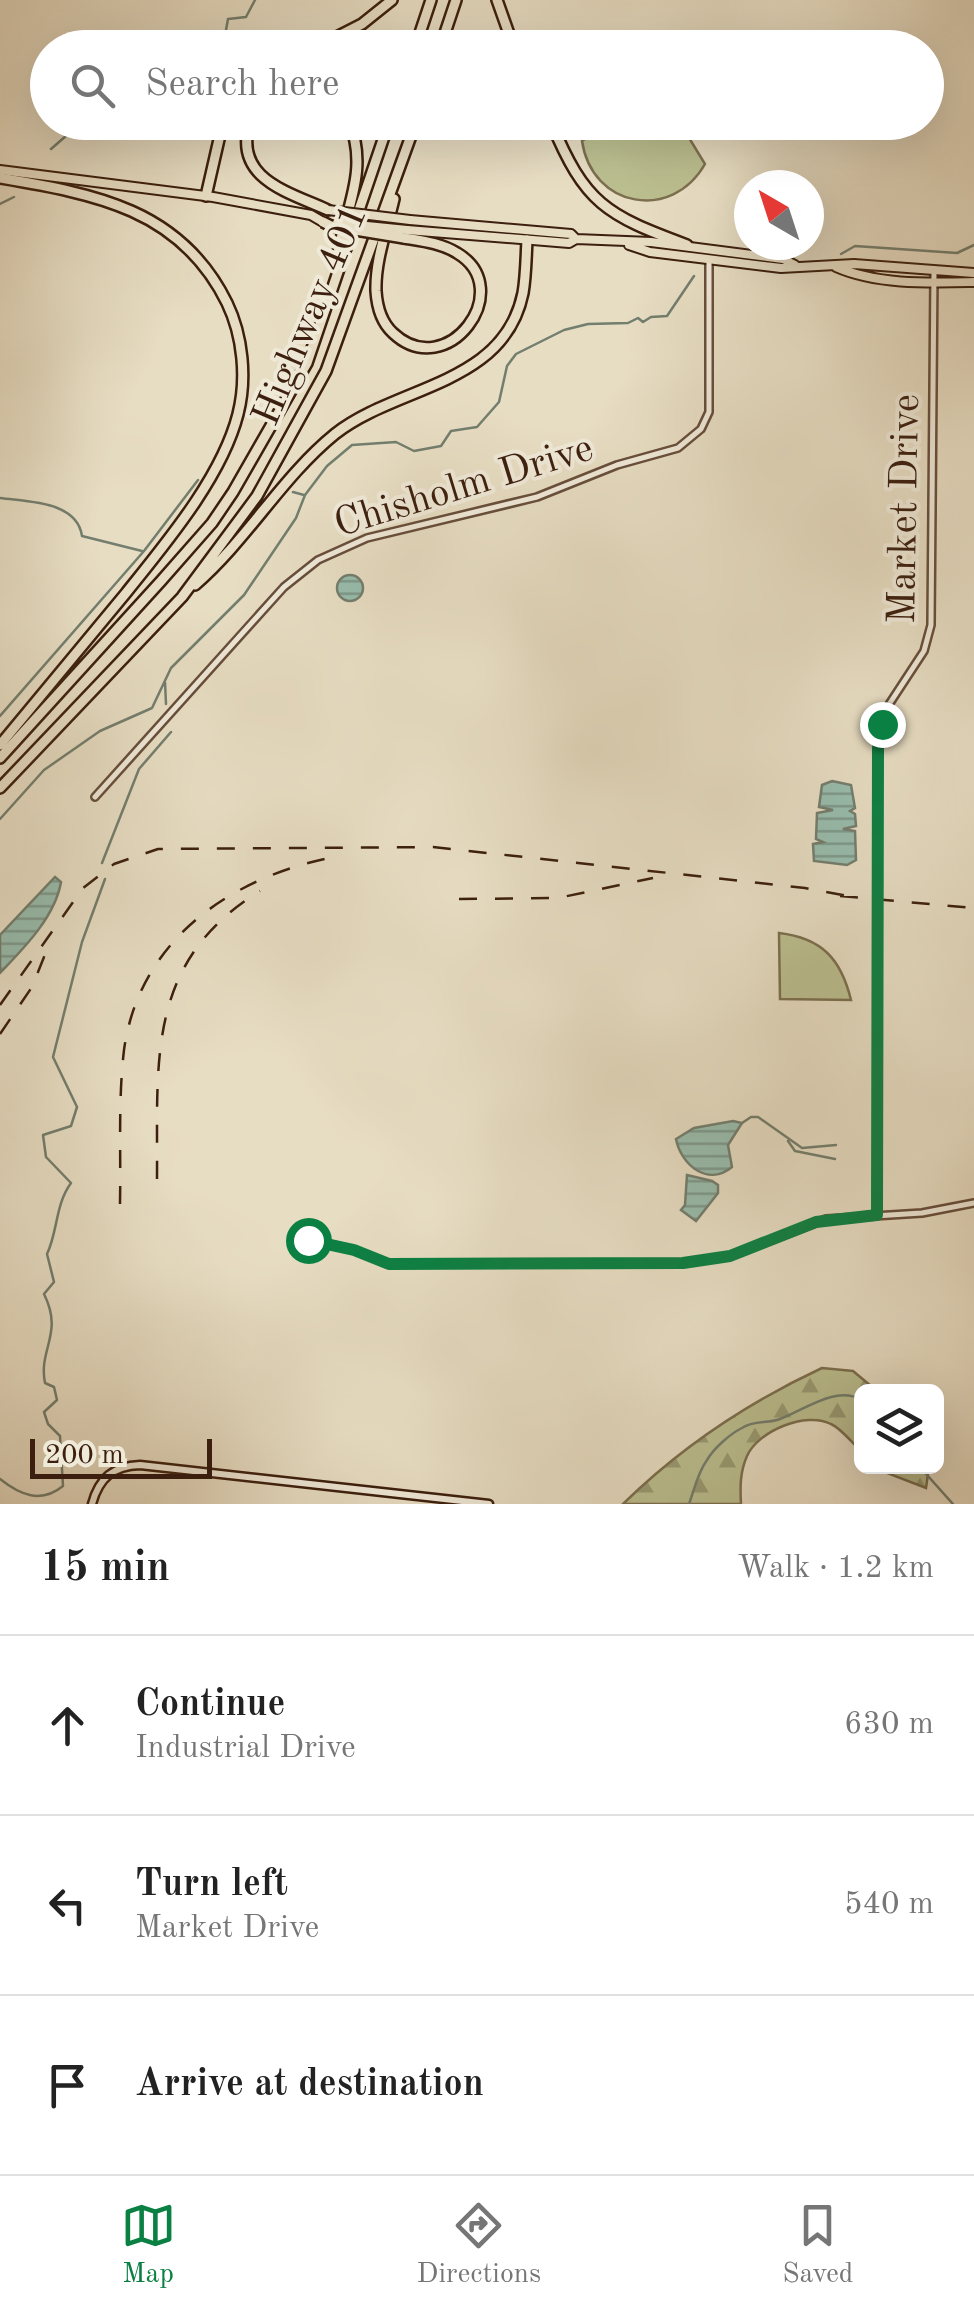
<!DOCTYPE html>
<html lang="en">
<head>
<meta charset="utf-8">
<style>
  :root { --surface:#fff; --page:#f2f2f2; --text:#222; --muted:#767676; --line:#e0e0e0; --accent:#0b8043 }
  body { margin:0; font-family:"Old Standard TT",serif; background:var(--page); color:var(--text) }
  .controls { position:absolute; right:30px; bottom:30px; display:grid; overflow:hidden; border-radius:15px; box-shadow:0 10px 40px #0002 }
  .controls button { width:90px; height:90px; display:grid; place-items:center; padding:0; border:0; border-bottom:2px solid var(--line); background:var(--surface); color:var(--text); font:50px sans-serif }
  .compass { position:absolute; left:734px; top:170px; width:90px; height:90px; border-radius:50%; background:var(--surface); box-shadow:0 10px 40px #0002; rotate:321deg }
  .scale { position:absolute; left:30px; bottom:25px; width:182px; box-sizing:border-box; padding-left:10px; border:5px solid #3c1f0e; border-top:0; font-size:28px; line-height:35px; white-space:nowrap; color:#3c1f0e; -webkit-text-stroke:8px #efe9d8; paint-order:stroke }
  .stop { position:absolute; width:30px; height:30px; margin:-22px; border:8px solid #0b8043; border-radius:50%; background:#fff }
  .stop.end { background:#0b8043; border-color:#fff; box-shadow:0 2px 10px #0008 }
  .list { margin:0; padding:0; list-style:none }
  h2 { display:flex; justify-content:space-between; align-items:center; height:130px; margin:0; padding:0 40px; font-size:42px }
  h2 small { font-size:32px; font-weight:400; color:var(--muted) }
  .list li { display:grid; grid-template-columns:65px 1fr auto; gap:30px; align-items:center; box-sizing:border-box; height:180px; padding:0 40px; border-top:2px solid var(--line) }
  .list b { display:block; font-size:38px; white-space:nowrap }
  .list p { margin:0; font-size:32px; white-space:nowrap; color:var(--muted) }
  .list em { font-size:32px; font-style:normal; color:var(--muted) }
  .icon { flex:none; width:55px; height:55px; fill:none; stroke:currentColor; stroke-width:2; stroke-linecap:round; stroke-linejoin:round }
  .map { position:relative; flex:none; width:974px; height:1504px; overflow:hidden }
  .search { position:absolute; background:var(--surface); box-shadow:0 10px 40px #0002; left:30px; right:30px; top:30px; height:110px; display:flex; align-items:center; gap:25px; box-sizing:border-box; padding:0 35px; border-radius:55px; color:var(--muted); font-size:38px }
  .sheet { height:670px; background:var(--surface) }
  nav { display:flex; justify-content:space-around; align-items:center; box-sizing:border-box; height:140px; border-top:2px solid var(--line); background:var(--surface); font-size:28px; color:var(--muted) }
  nav a { display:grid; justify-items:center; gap:5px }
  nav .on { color:var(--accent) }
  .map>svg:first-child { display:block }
  .forest { fill:url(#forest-firs); stroke:#7c6f4f; stroke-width:2.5 }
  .garden { fill:#bbbf90; stroke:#7c6f4f; stroke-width:2.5 }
  .water { fill:url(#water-rules); stroke:#737e6e; stroke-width:2.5 }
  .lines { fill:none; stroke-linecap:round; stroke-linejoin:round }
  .stream { stroke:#737e6e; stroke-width:2.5 }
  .street-casing { stroke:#674e3b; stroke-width:10 }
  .secondary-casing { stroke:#3c1f0e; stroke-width:11 }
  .primary-casing { stroke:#3c1f0e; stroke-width:12 }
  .highway-casing { stroke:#3c1f0e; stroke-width:14 }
  .street { stroke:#efe9d8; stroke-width:5 }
  .secondary { stroke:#efe9d8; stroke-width:6 }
  .primary { stroke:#e7ddc3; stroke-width:8 }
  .highway { stroke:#e7ddc3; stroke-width:9 }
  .rail { stroke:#3c1f0e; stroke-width:2.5; stroke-dasharray:18 18; stroke-linecap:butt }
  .primary-bridge-casing { stroke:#3c1f0e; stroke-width:12; stroke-linecap:butt }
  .highway-bridge-casing { stroke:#3c1f0e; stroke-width:14; stroke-linecap:butt }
  .primary-bridge { stroke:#e7ddc3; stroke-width:8 }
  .highway-bridge { stroke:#e7ddc3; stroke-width:9 }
  .route { stroke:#0b8043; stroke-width:12 }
  .labels { text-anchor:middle; stroke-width:8; stroke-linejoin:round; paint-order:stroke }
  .street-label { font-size:40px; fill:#3c1f0e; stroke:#efe9d8 }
</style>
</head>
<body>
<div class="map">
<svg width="974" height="1504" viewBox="0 0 974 1504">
  <defs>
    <pattern id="forest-firs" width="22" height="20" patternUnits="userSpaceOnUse" patternTransform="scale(2.5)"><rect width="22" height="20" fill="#bbbf90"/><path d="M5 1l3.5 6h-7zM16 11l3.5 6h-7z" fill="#999b74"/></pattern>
    <pattern id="water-rules" width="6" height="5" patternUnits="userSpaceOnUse" patternTransform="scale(2.5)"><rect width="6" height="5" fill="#98bdae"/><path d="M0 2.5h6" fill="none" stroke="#7d998c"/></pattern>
  </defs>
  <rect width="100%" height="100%" fill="#e7ddc3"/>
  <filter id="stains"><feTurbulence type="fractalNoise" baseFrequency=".002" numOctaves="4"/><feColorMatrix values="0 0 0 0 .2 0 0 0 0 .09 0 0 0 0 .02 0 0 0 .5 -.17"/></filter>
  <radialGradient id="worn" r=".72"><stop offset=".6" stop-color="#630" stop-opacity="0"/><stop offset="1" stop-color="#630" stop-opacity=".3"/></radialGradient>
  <!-- forest -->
  <path class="forest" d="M822 1368 853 1371 877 1391 862 1392 861 1451C852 1443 842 1429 831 1424 806 1411 758 1431 747 1456 740 1472 740 1487 741 1504H623C682 1446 747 1403 822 1368Z
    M879 1467H929L926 1488 887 1473Z"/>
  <!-- garden -->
  <path class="garden" d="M609 123H680L705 164C672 222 592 208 582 141Z
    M779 933C822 938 841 959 851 1000L780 999Z"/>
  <!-- water -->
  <path class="water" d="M337 588a13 13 0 1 1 26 0a13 13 0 1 1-26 0Z
    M832 781 851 785 855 808 850 811 855 814 856 826 843 829 855 831 856 860 847 865 814 861 813 844 823 842 816 839 817 813 833 810 819 807 822 785Z
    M55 877 61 882C55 917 24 948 0 973V935Z
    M733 1121 742 1123 728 1145 732 1167C708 1187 681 1165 676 1139L694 1128Z
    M687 1175 712 1181 718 1185V1193L696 1221 681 1210 685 1205Z"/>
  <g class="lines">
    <!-- stream -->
    <path class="stream" d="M197 48C204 37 207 32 221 36L226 30 228 19 246 17 255 0
      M51 149 82 122
      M0 204 14 197
      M841 254 855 246 957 253 974 245
      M293 492 304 495
      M0 498C28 502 77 501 82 536L142 551
      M165 682 166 704
      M0 716 144 551 198 480
      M0 819 44 770 100 731 152 708 171 668 244 595 296 518 305 495 327 466 352 445 396 442 414 451 441 446 451 431 477 427 499 402 507 366 516 354 564 330 588 324 628 323 638 318 643 322 651 317 667 316 694 276
      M102 863 139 769 171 732
      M742 1123 751 1117H758L802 1148 836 1145
      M788 1141 795 1151 835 1159
      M919 1466 953 1504
      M0 1479C20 1495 41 1504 63 1486L60 1436 48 1424 44 1412 57 1400 54 1387 45 1383C38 1349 64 1334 44 1294L54 1282 47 1254C58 1231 55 1205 71 1183L46 1157 43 1135 71 1126 77 1107 53 1057 82 942 105 879
      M689 1504C694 1490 698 1472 707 1460 714 1448 730 1434 742 1428 754 1420 767 1424 780 1419 805 1410 835 1385 862 1400"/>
    <!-- street casing -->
    <g class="street-casing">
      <path id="street" d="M95 797 284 587 318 560 367 538 537 497 617 465 678 448 701 429 709 412V259
        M877 1215 878 748 888 706 924 651 931 625 934 272
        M309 1239 354 1250 389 1264 683 1263 730 1256 826 1219 922 1213 974 1203"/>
    </g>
    <!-- secondary casing -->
    <g class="secondary-casing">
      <path id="secondary" d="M92 1504C99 1478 113 1466 140 1465L489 1504"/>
    </g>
    <!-- primary casing -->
    <g class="primary-casing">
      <path id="primary" d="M0 170 213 197 311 215 323 222
        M410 220 571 234 576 239
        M407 230 569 243 576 239 651 242 783 259 795 265
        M629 245 650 252 781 268 854 264 974 273
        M836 267C877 285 929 283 974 282"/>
    </g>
    <!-- highway casing -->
    <g class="highway-casing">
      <path id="highway" d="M497 0 514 48
        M315 48 362 24 392 0
        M415 48 431 0
        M440 48 456 0
        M250 122C232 179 289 192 328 210
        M551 122C585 204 606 215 687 245
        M0 178C95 194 181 209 227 303 243 336 247 379 238 414 222 477 166 543 126 593 84 644 42 695 0 745
        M206 196 223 122
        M394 199C387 229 375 261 376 291 377 307 381 322 393 333 447 384 518 289 457 253 441 243 422 241 404 238
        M336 266C341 216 371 173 349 122
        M195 585C247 540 282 477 335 434 397 385 504 386 523 293 526 276 526 257 527 240
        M0 758 161 581 212 523 233 492 307 363 389 122
        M0 788 182 597 257 496 326 371 416 122"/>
    </g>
    <!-- street -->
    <use href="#street" class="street"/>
    <!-- secondary -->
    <use href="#secondary" class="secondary"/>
    <!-- primary -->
    <use href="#primary" class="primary"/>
    <!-- highway -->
    <use href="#highway" class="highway"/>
    <!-- rail -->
    <path class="rail" d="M840 896 974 908
      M459 899 558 898 653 878
      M0 1005 83 888 114 864 158 849 433 847 805 888 853 897
      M0 1034 32 987 46 952
      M157 1179C158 1061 145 962 260 891
      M120 1204C121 1153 118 1101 124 1050 139 940 231 877 334 857"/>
    <!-- primary-bridge casing -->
    <g class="primary-bridge-casing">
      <path id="primary-bridge" d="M328 210 410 220
        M337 223 407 230"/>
    </g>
    <!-- highway-bridge casing -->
    <g class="highway-bridge-casing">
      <path id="highway-bridge" d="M323 222 331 226 404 238"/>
    </g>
    <!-- primary-bridge -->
    <use href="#primary-bridge" class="primary-bridge"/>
    <!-- highway-bridge -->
    <use href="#highway-bridge" class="highway-bridge"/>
  </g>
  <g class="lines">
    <!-- route -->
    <path class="route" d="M308 1240 354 1250 389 1264 683 1263 730 1256 816 1222 877 1215 878 748 882 724"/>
  </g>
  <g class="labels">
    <!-- street labels -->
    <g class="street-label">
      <text transform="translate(308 314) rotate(-67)" y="14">Highway 401</text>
      <text transform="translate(463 484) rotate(-17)" y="14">Chisholm Drive</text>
      <text transform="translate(902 509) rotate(-89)" y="14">Market Drive</text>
    </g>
  </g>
  <rect width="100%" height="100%" filter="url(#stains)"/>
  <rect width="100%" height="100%" fill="url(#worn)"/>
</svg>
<div class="controls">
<button><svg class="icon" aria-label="layers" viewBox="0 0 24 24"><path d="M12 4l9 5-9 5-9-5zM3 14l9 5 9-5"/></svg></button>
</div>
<svg class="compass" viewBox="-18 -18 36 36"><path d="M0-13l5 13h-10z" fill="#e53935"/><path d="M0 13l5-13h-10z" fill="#767676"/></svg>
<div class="scale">200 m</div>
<div class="stop" style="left:308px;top:1240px"></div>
<div class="stop end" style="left:882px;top:724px"></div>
<div class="search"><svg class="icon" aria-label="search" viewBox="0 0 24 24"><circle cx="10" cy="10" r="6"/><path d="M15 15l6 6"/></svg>Search here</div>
</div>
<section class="sheet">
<h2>15 min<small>Walk · 1.2 km</small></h2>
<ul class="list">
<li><svg class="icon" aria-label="ahead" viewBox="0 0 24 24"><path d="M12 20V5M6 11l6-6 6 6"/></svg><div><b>Continue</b><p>Industrial Drive</p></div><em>630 m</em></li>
<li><svg class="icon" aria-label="left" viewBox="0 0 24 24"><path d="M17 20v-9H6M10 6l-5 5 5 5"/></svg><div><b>Turn left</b><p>Market Drive</p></div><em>540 m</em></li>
<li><svg class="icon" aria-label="arrive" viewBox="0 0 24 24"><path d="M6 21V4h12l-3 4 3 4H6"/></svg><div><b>Arrive at destination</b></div></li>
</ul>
</section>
<nav>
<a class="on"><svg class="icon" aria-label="map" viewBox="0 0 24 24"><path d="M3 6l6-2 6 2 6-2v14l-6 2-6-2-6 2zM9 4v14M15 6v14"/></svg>Map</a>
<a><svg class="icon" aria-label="directions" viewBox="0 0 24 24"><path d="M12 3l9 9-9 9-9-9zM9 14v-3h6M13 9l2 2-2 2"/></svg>Directions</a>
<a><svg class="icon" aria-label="saved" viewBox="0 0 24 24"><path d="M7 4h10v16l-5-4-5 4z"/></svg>Saved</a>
</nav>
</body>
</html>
